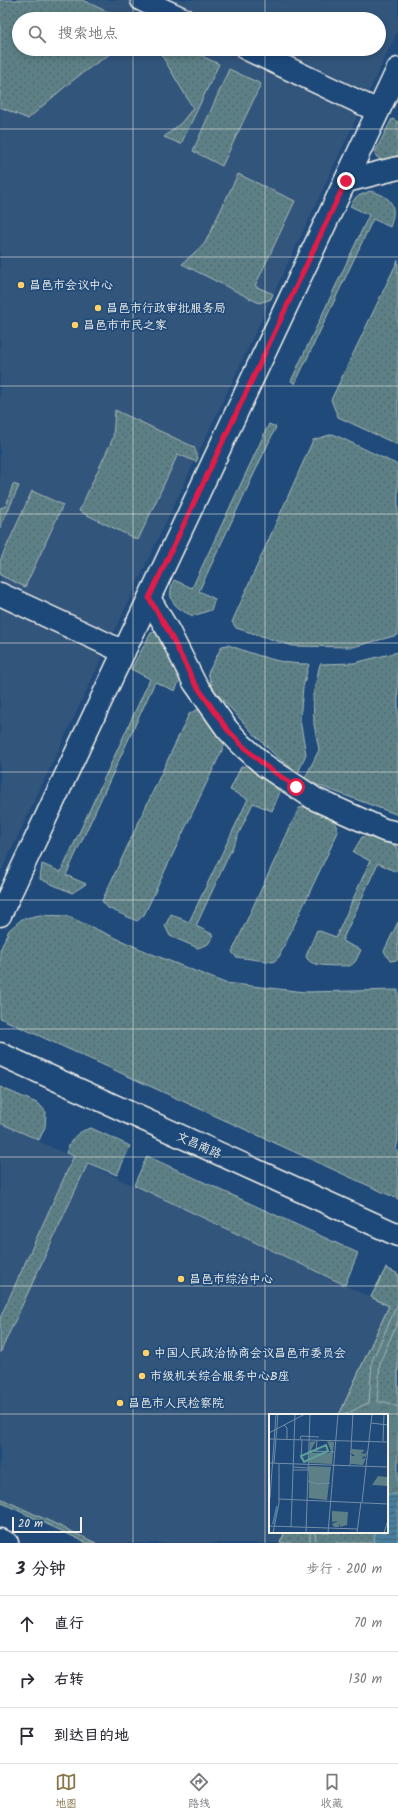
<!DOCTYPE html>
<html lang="zh">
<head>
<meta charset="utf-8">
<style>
  :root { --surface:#fff; --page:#f2f2f3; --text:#2b2b33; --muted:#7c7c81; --line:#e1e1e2; --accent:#8a764a }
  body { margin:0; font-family:Kalam,"LXGW WenKai TC",sans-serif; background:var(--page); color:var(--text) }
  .scale { position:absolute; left:12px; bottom:10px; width:70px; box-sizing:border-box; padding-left:4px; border:2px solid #f4f1e8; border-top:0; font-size:11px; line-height:14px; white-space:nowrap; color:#f4f1e8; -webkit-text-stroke:3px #1f4a7a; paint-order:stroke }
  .stop { position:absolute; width:12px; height:12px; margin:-9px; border:3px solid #e11d48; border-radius:50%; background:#fff }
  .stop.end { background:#e11d48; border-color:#fff; box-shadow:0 1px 4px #0008 }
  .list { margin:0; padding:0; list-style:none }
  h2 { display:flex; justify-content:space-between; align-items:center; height:52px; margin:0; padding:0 16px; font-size:17px }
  h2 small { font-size:13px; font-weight:400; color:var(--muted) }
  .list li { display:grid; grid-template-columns:26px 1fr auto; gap:12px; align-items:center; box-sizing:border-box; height:56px; padding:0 16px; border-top:1px solid var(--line) }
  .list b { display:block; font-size:15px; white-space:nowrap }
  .list em { font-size:13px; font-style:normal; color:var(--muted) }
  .icon { flex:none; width:22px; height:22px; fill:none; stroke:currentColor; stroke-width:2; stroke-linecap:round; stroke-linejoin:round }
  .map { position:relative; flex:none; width:398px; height:1543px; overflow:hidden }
  .search { position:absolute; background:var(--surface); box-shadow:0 2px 6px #0003; left:12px; right:12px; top:12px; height:44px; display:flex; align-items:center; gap:10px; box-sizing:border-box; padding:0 14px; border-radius:22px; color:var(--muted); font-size:15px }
  .sheet { height:220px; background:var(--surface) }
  nav { display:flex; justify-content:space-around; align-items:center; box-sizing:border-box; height:56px; border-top:1px solid var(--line); background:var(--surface); font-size:11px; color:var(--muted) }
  nav a { display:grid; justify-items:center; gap:2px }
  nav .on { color:var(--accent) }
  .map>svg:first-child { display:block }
  .built { fill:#33547c; fill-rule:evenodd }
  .park { fill:url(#park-crowns); stroke:#a8b8b7 }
  .garden { fill:url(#garden-dots); stroke:#a8b8b7 }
  .water { fill:url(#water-rules); stroke:#8cacbc }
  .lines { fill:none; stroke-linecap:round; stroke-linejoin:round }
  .minor-casing { stroke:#f4f1e8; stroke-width:25 }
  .tertiary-casing { stroke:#f4f1e8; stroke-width:25 }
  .minor { stroke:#1f4a7a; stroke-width:22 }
  .tertiary { stroke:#1f4a7a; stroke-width:22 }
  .route { stroke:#e11d48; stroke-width:5 }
  .grid { fill:none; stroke:#f4f1e8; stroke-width:1; stroke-opacity:0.55 }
  .poi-dot { fill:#ffd166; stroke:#1f4a7a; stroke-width:1.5 }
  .labels { text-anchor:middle; stroke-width:3.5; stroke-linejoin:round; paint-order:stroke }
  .poi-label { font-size:12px; fill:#f4f1e8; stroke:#1f4a7a; text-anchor:start }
  .street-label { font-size:12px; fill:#f4f1e8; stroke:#1f4a7a }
  .inset-river { fill:none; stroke:#467e9f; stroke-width:2 }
  .inset-road { fill:none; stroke:#748da6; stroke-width:1 }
  .view { fill:#5fa199; fill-opacity:0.15; stroke:#5fa199; stroke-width:2 }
  .inset-edge { fill:none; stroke:#f4f1e8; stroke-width:2 }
</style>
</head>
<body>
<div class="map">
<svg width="398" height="1543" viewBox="0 0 398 1543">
  <defs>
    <pattern id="park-crowns" width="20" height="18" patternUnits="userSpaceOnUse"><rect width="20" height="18" fill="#5c8086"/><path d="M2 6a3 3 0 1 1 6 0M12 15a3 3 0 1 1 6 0" fill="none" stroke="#536769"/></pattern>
    <pattern id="garden-dots" width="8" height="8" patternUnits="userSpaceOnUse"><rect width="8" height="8" fill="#5c8086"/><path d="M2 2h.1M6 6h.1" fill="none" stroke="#536769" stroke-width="1.8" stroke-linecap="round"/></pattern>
    <pattern id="water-rules" width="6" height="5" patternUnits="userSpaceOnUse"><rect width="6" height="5" fill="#467e9f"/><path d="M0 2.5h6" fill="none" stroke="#476677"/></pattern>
  </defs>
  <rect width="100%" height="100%" fill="#1f4a7a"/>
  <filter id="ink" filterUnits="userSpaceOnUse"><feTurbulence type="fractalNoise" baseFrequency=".025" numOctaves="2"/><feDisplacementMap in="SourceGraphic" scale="8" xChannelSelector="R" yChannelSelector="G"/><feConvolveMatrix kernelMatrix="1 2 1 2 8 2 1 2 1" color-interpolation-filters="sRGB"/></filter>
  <g filter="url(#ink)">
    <!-- built -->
    <path class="built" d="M0 0H398V30L0 874ZM19 19H379V49H19Z
      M0 1123 389 1306 339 1415H270V1532H285L280 1543H89L0 1502Z"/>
    <!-- park -->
    <path class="park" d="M386 1268 398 1274V1543H280L285 1532H387V1415H339L389 1306 371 1297Z"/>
    <!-- garden -->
    <path class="garden" d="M0 0H82L123 19H19V49H119C85 68 56 94 28 119L0 107Z
      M158 49H187L219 64 181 144 164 137 181 123 193 108Z
      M229 69 261 84 222 166 193 151Z
      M392 119 398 122V158L382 162 376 156 375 152Z
      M238 174 295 201 255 286 273 294 271 299 259 303 182 264 205 243Z
      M370 191C391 196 398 205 390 227L373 219 295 384 291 381 369 215 350 206 356 197Z
      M398 260V445L338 417 331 400Z
      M115 410 194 447 198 458 196 462 178 454 138 540 79 511 113 438Z
      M269 424 276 427 199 591 215 599 211 610 193 616C175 608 165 600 174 580L192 588Z
      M333 434 398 465V635L353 647 293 646 236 628 232 622 313 440Z
      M13 484 19 486 0 528V508L6 506Z
      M32 491 63 505 25 587 0 575V561Z
      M156 632 160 634 182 675 175 691 155 682 66 875 86 884 72 893 40 879 42 864 61 872 150 679 131 669 151 633Z
      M228 645C254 654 281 665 309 664L303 687 300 720 306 754 298 773 276 756 253 733 213 689 208 673 222 646Z
      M398 652V815L304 780 319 750 314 724 313 695 320 664 354 663Z
      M196 710H203L226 742 144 915 137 921 108 908 102 901 189 714Z
      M248 765 253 766 280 792 272 811 253 803 196 926 214 935 208 944 198 948 170 936 165 926 171 914 189 922 248 799 230 790 241 767Z
      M306 807C319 813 336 817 338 832L279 957 273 962 236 957 232 952 299 808Z
      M368 836 398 847V868L396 872 378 863 342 941 361 950 355 962 350 966C339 965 309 969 306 956L317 930 336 937 370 861 353 852 362 837Z
      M40 915 67 916 147 952 225 983 305 992 398 990V1141L396 1149 398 1151V1199L0 1018V950L9 930 22 919Z
      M398 922V960L390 961 384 951Z
      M0 1087 39 1104 46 1112 45 1127 39 1140 0 1123Z
      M91 1128 130 1146 117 1175 88 1163 0 1353V1318L74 1156 66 1153C71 1139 76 1132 91 1128Z
      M147 1156 358 1253 345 1285 134 1185Z
      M386 1268 398 1274V1303L372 1361 369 1403C358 1406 350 1415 339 1415L389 1306 371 1297Z
      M398 1321V1407L386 1402H377L380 1362Z
      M0 1498 96 1543H87L0 1502Z
      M285 1532H310V1543H280Z
      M315 1532H375L374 1543H316Z"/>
    <!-- water -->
    <path class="water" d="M398 1494V1543H374L375 1532H387V1495Z"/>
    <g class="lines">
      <!-- minor casing -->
      <g class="minor-casing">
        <path id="minor" d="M142 0 183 19
          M247 49 378 111
          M346 181 398 168
          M0 594 124 652
          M149 598 169 632 194 682 227 729 241 744 264 765 315 799 384 830 398 833
          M0 915 398 69
          M0 1540 7 1543"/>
      </g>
      <!-- tertiary casing -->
      <g class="tertiary-casing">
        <path id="tertiary" d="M0 1054 398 1235"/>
      </g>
      <!-- minor -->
      <use href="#minor" class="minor"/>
      <!-- tertiary -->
      <use href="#tertiary" class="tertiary"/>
    </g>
  </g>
  <g class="lines" filter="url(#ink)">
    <!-- route -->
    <path class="route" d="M296 787 264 765 241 744 227 729 194 682 169 632 149 598 346 181"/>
  </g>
  <!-- grid -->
  <path class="grid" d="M133 0V19M265 0V19M133 49V1543M265 49V1543M0 129H398M0 257H398M0 386H398M0 514H398M0 643H398M0 772H398M0 900H398M0 1029H398M0 1157H398M0 1286H398M0 1414H398"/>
  <!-- markers -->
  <g class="poi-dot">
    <circle cx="21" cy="285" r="4"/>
    <circle cx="98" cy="308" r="4"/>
    <circle cx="75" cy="325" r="4"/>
    <circle cx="181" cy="1279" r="4"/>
    <circle cx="146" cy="1353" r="4"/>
    <circle cx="142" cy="1376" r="4"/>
    <circle cx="120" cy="1403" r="4"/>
  </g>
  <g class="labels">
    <!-- poi labels -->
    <g class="poi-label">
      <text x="29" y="289">昌邑市会议中心</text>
      <text x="106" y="312">昌邑市行政审批服务局</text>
      <text x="83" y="329">昌邑市市民之家</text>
      <text x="189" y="1283">昌邑市综治中心</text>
      <text x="154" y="1357">中国人民政治协商会议昌邑市委员会</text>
      <text x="150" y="1380">市级机关综合服务中心B座</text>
      <text x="128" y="1407">昌邑市人民检察院</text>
    </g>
    <!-- street labels -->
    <g class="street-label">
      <text transform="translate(199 1145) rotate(24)" y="4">文昌南路</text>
    </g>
  </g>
  <!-- overview -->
  <g transform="translate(269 1414)">
    <rect width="119" height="119" fill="#1f4a7a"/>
    <path d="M40 52 62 53 58 86 40 84Z" fill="#5c8086"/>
    <path d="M47 27 42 36 43 39H61L62 37 58 27 65 28 63 50 40 49 41 28ZM83 28V35L96 36 92 39 96 40 98 36 97 43 90 41 95 43 92 45 97 44 94 51 82 50V40L83 42H86L82 39ZM109 62 118 63 119 72 103 71ZM63 97 79 98 78 111 71 113 70 109V113H65L63 110 69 107 63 108Z" fill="#5c8086"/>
    <path class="inset-river" d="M4 110 8 92"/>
    <path class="inset-road" d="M102 9 119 11M15 11 18 14V25M0 19 36 0M0 25 119 28M7 25 9 0M31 25 32 22 50 23M114 27 115 0M40 37 65 38M47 38 48 26M32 45 33 26M0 49 119 53M5 49 7 25M81 52 84 0M24 53 40 54M24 56H40M39 67 48 70 61 69M1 84 7 0M10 85 119 90M93 88 103 0M0 112 89 115M22 113 26 0M4 119 10 89V50M37 119 41 0M59 119 69 0M88 119 92 88M115 119 119 106"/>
    <path class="view" d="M57 31 59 37 35 48 32 42Z"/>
    <rect width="119" height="119" class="inset-edge"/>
  </g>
</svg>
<div class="scale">20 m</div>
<div class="stop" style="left:296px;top:787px"></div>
<div class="stop end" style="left:346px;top:181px"></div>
<div class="search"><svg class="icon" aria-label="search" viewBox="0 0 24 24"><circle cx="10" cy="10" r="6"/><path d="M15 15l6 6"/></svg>搜索地点</div>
</div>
<section class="sheet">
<h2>3 分钟<small>步行 · 200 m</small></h2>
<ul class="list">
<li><svg class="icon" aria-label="ahead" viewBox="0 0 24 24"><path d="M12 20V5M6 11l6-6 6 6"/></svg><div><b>直行</b></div><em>70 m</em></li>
<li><svg class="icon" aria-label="right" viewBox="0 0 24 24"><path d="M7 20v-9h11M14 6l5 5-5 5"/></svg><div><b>右转</b></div><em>130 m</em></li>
<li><svg class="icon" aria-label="arrive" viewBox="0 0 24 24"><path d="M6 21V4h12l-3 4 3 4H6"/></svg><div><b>到达目的地</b></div></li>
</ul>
</section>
<nav>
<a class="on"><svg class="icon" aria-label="map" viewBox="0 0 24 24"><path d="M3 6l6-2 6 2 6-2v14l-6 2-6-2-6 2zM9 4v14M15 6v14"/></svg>地图</a>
<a><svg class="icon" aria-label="directions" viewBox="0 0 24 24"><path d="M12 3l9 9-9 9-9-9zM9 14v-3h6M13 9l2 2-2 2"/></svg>路线</a>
<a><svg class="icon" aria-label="saved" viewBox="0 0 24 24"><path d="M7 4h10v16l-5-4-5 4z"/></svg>收藏</a>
</nav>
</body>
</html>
